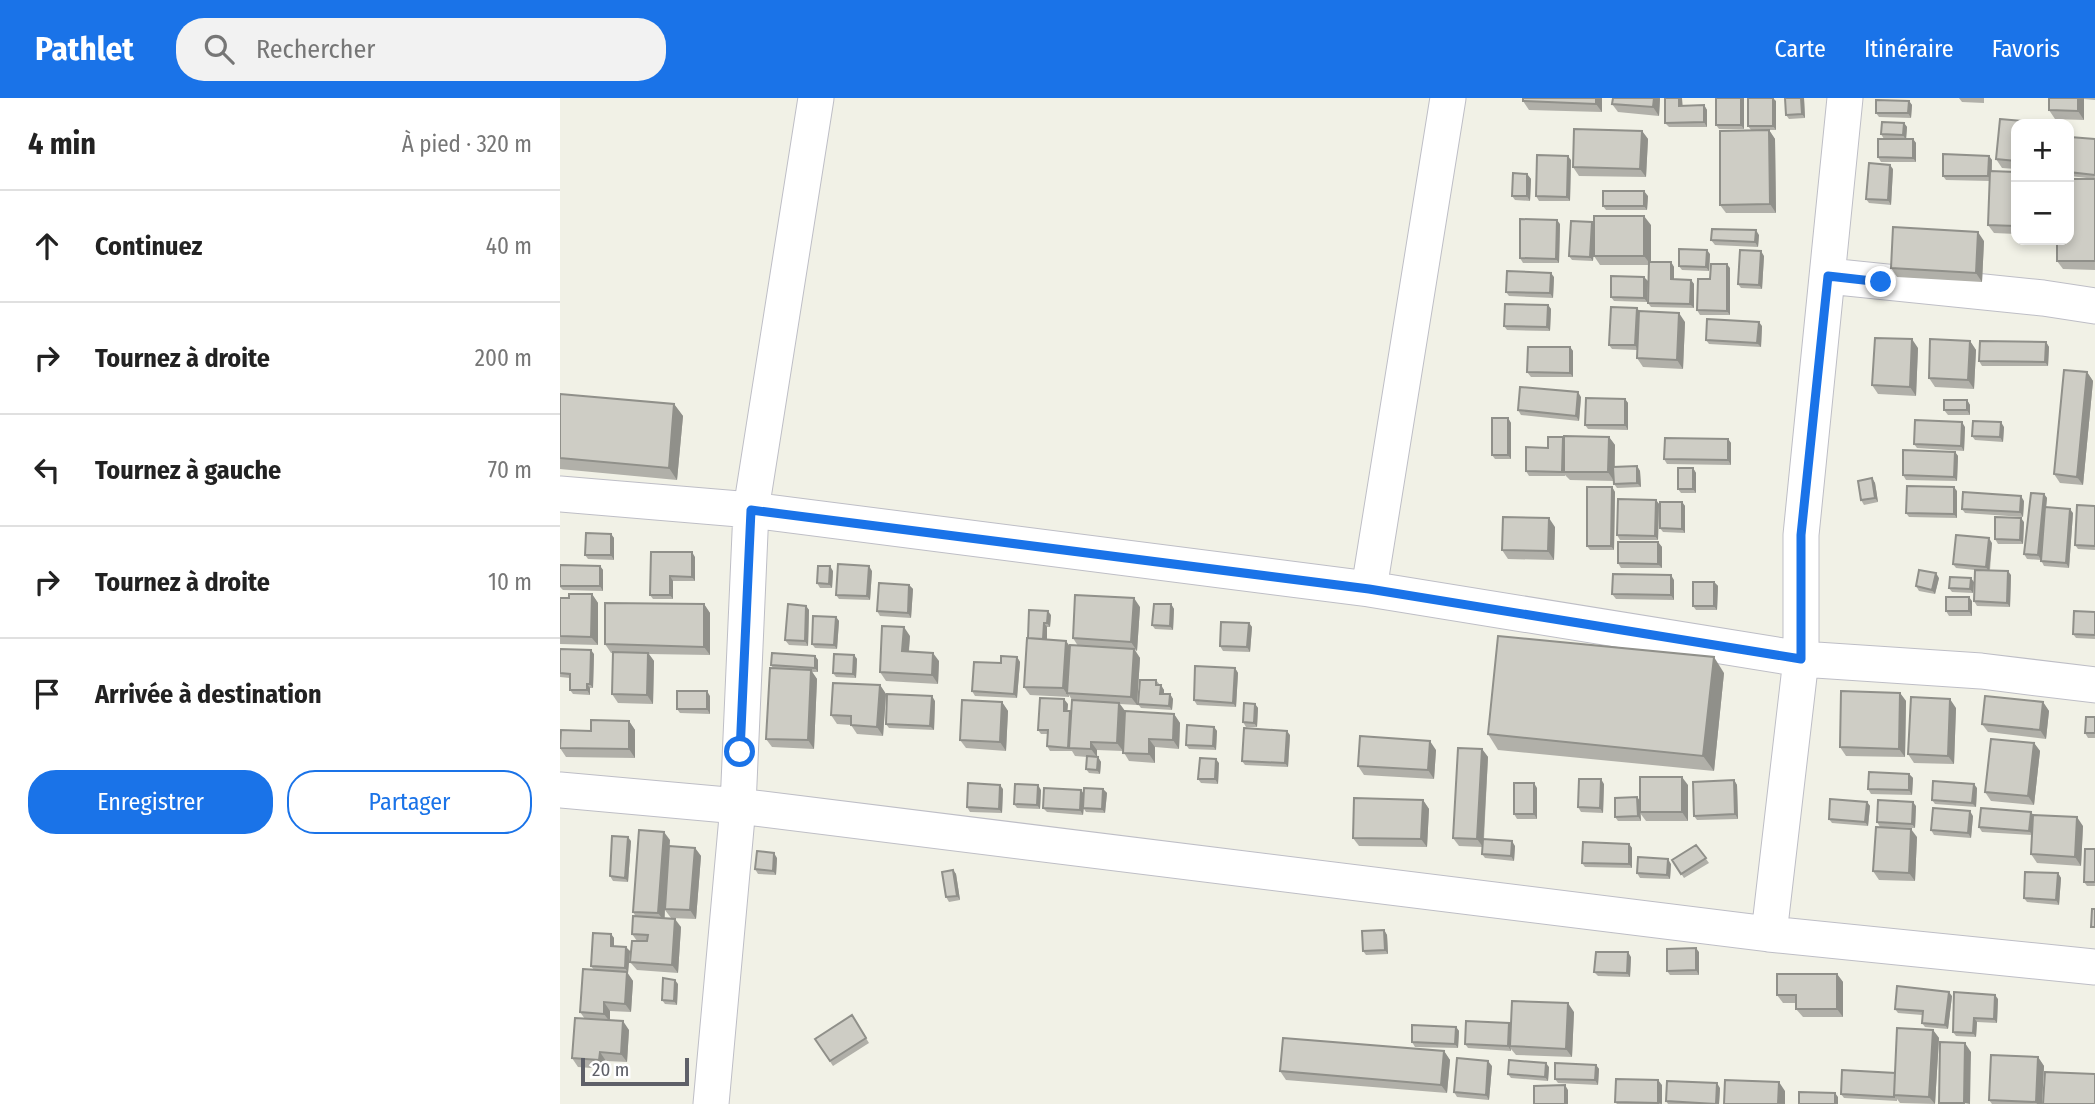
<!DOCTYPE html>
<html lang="fr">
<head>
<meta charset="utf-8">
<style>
  :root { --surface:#fff; --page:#f2f2f2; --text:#222; --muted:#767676; --line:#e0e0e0; --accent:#1a73e8 }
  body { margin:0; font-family:"Fira Sans Condensed",sans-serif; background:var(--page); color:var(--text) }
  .controls { position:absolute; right:21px; top:21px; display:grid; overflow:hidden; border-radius:14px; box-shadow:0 4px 10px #0003 }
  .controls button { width:63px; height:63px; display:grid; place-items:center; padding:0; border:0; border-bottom:2px solid var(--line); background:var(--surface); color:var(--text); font:35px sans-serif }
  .scale { position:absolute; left:21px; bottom:18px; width:108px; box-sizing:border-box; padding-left:7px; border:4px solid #5e6068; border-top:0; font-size:19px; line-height:24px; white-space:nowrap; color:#5e6068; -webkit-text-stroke:5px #fff; paint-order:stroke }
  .stop { position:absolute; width:21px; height:21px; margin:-16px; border:5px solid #1a73e8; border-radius:50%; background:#fff }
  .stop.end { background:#1a73e8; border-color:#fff; box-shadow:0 2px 7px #0008 }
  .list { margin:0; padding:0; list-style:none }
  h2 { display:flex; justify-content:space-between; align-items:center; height:91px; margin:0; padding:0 28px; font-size:30px }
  h2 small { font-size:23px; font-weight:400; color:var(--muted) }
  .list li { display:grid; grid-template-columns:46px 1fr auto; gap:21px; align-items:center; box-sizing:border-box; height:112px; padding:0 28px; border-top:2px solid var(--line) }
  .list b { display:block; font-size:26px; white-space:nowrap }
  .list em { font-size:23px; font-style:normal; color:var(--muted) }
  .actions { display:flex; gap:14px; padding:21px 28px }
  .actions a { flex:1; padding:16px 0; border:2px solid var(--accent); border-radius:28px; text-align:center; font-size:24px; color:var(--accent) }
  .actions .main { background:var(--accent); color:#fff }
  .icon { flex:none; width:38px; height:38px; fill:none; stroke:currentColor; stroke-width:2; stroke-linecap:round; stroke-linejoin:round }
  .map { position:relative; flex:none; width:1535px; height:1006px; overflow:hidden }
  header { display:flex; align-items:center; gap:42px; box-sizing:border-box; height:98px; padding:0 35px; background:var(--accent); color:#fff }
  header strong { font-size:33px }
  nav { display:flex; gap:38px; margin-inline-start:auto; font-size:24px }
  .search { width:490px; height:63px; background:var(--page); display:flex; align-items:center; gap:18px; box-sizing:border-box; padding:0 24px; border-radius:28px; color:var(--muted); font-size:26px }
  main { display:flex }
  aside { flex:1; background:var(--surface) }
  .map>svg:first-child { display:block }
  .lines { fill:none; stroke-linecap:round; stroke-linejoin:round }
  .minor-casing { stroke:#bebec6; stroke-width:37 }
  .minor { stroke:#fff; stroke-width:35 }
  .wall { fill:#b1b0a9 }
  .shaded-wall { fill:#90908a }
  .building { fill:#cecdc5; stroke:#90908a; stroke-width:2 }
  .route { stroke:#1a73e8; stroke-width:9 }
</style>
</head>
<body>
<header>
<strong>Pathlet</strong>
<div class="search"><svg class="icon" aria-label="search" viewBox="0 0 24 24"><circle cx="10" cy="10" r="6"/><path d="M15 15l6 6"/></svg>Rechercher</div>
<nav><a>Carte</a><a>Itinéraire</a><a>Favoris</a></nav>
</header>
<main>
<aside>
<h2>4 min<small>À pied · 320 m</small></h2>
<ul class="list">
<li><svg class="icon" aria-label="ahead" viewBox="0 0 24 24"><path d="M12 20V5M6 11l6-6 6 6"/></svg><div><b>Continuez</b></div><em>40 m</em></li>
<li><svg class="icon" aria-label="right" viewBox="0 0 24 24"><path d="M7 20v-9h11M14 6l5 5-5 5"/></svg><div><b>Tournez à droite</b></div><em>200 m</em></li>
<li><svg class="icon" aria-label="left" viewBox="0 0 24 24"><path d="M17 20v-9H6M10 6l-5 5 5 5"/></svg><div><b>Tournez à gauche</b></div><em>70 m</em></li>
<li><svg class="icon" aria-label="right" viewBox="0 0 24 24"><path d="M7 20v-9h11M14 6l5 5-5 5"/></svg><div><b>Tournez à droite</b></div><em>10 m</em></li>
<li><svg class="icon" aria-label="arrive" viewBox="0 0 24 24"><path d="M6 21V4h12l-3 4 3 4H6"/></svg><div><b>Arrivée à destination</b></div></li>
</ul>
<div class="actions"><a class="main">Enregistrer</a><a>Partager</a></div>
</aside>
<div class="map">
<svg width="1535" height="1006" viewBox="0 0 1535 1006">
  <rect width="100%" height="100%" fill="#f1f1e6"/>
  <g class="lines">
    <!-- minor casing -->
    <g class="minor-casing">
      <path id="minor" d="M1268 178 1483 200 1535 208
        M0 396 191 412 809 491 1241 561 1421 573 1535 587
        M809 491 888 0
        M0 692 178 708 1209 836 1535 869
        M1209 836 1241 561V437L1285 0
        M151 1006 178 708 191 412 256 0"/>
    </g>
    <!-- minor -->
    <use href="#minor" class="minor"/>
  </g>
  <!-- wall -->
  <path class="wall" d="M1042 0V14L969 12 963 3Z
    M1053 0H1100L1099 18 1058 14 1052 6Z
    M1122 0V8L1144 7 1147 12V29H1109L1105 25Z
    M1184 0V31H1159L1156 27Z
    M1244 0 1245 20 1229 21 1226 17Z
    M1399 0H1424V5L1402 4Z
    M1489 0H1535V2L1524 1V22L1495 21 1489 12Z
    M1216 3V32H1209L1215 41 1216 115H1166L1160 107 1191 32 1188 28Z
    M1349 3 1352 7 1351 20 1319 19 1316 15Z
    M1344 25 1347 29 1346 41H1353L1356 45V64H1321L1318 59 1324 41 1321 36Z
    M1456 26V71L1442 70 1436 61Z
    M1082 33 1088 41 1086 79 1019 78 1013 69Z
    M1535 41V81L1510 78 1509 77V54Z
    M1429 58 1432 62V73L1456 74V136L1434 135 1428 127 1430 83 1386 82 1383 78Z
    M1011 62 1010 103H979L976 98Z
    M1333 71 1331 107 1309 105 1306 101Z
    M967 76 971 81 970 103 955 102 952 98Z
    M1535 81V172L1503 171 1497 163Z
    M1088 98 1087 112H1046L1043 108Z
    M1000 126 999 165H963L960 160Z
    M1034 126 1091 127V164H1111L1114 169V181L1131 182 1134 186V210L1091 209 1088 205 1089 167H1040L1034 158V149L1033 163 1012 162 1009 158Z
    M1199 137 1198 149 1155 147 1151 142Z
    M1424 143 1422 184 1337 179 1331 170Z
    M1150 156 1149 173 1122 172 1119 168Z
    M1204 158 1202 191 1181 190 1178 186Z
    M1170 170V217H1140L1137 212 1150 181Z
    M994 179 993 200 949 198 946 194Z
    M1088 183 1087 204 1054 203 1051 199Z
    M988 207 991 211 990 233 947 232 944 228Z
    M1079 213 1125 224 1123 271 1083 269 1077 260V252L1052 251 1049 247Z
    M1202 228 1201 249 1149 246 1146 242Z
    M1410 243 1416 252 1414 291 1375 289 1369 280Z
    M1486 244 1489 249 1488 268H1422L1419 263Z
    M1010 249 1013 253V279H971L967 274Z
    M1358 250 1356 298 1318 296 1312 287Z
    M1527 274 1533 283 1523 387 1500 385 1494 376Z
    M0 296 114 306 123 318 117 382 0 371Z
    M1021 299 1019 323 961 317 958 312Z
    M1065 301 1068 305V332L1028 331 1025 327Z
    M1407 302 1410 307V317H1388L1384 312Z
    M948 320 951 325V361H935L932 357Z
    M1405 329 1404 353 1357 350 1354 346Z
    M1444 329 1443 344 1415 342 1412 338Z
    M1003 339 1004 341 1049 339 1055 347V369L1077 368 1080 373 1081 389 1057 390 1054 386V383L1010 382 1005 377V378H969L966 373 988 350Z
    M1168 341 1171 345V367L1107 366 1104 361Z
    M1395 354 1398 358 1397 383 1346 382 1343 377Z
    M1133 370 1136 375V395H1121L1118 391Z
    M1312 380 1315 385 1318 404 1304 407 1301 402Z
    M1052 389 1055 394 1054 452H1030L1027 448Z
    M1397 393V420L1349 419 1346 415Z
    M1484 396 1487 400 1486 409 1513 415 1509 470 1484 468 1481 462 1467 461 1464 456Z
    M1096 402 1099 406 1098 442H1060L1057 437Z
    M1464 403 1463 419 1405 415 1402 411Z
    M1122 404 1125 408V435L1103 434 1100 430Z
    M1535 408V452L1518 451 1515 447Z
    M1464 424 1463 446H1438L1435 441Z
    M995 429 994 462 948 461 942 452Z
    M51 436 54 440V462L28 461 25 457Z
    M1098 444 1102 449V470H1061L1058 465Z
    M1432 445 1430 472 1451 477 1450 509 1417 508 1414 503 1415 472 1396 470 1393 466Z
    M91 454 135 459V483H113V501H93L90 497Z
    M0 467 40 468 43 472V493L3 492 0 489Z
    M273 473 272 490H260L257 485Z
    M312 473 310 502 279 501 276 497Z
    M1379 480 1375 496 1359 493 1356 488Z
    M1114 482V502L1056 501 1052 496Z
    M1154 484 1158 488 1157 512H1136L1133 508Z
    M1414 484 1413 495 1392 494 1389 490Z
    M349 487 353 491 351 520 320 518 317 513Z
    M32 496 38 505V547L0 546V500H9Z
    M1412 503V518H1389L1386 513Z
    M144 506 150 515V557L89 556 94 563 93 606 58 605 52 596 53 555H51L45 546Z
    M611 506 614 511 613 532 595 531 592 527Z
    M246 508 249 512 248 548 229 547 225 542Z
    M580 509 577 553 575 552 580 560 577 607 560 606 565 613 614 616 620 625 619 651 595 649V665L569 663 563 653 537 652V659H538L541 664 540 676 529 675 526 671 527 659 515 658 512 653H490L487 648V636H481L478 632 508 606 507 613 511 614 512 602 509 597V599L470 597 464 589 468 540 491 517 490 529H487V542L510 548H518L513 540Z
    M1535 514V541L1516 540 1513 536Z
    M276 519 279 523 277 551 255 550 252 546Z
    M689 525 692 529 690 554 663 553 660 548Z
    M350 538 349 553 379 563 378 586 326 583 320 574Z
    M0 551 34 556 33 590H30V597L13 596 10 592V580L0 579Z
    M294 557 297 561 296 580 276 579 273 575Z
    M255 558 258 562V574H252L257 581 254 651 212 649 206 641 213 570 211 567Z
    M457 559 460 564 457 600 415 598 412 593 441 565Z
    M675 570 678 575 676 609 637 607 634 602Z
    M1164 575 1154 673 938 652 928 636Z
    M596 582 604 592V596H610L613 601 612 612 581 610 578 606Z
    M320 587 326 596 323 638 297 636 291 627 277 626 271 617Z
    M1340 595 1346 603 1345 659 1286 658 1280 649Z
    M150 598V616L120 615 117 611Z
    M375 603 374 632 329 630 326 626Z
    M442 604 448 613 446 653 406 650 400 642Z
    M1483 604 1489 613 1486 641 1428 634 1422 626Z
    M695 606 698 610 697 629H686L683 624Z
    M1396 610 1394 666 1354 665 1348 656Z
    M1535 619V640H1528L1525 635Z
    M69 623 75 632V660L6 659 0 650 31 633Z
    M654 629 657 633 656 652 629 651 626 647Z
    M730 637 728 669 685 667 682 663Z
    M1474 645 1480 653 1474 707 1431 703 1425 694Z
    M922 651 928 659 924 741 955 748 954 763 925 760 922 756V749L899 748 893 740Z
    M876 652 874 681 804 677 798 668Z
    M659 665 658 686 641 685 638 681Z
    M1349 676 1353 680 1352 697 1311 696 1308 691Z
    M1174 682 1177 687 1178 721 1137 722 1134 718Z
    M1044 686 1043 715 1021 714 1018 709Z
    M1128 687V723H1086L1080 715 1081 723H1058L1055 719 1077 699 1080 703Z
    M977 690V721H957L954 716Z
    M1417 690 1416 709 1375 706 1372 702Z
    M443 691 442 715 410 714 407 709Z
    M543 691 547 695 545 715 526 714 524 711 523 717 487 714 483 710 524 696Z
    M481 692 480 711 457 710 454 706Z
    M863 702 869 711 867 749 799 748 793 740Z
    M1307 704 1310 708 1308 728 1272 725 1269 721Z
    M1356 708 1355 730 1320 729 1317 724Z
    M1471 714 1473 717 1523 728 1521 768 1477 765 1471 756 1472 737 1422 734 1419 729Z
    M1413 718 1411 740 1374 737 1371 732Z
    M1357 739 1355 783 1319 782 1313 773Z
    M110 742 109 748 135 750 141 758 136 821 111 820 105 812V820L121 829 118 875 77 872 70 864 77 843 72 836 76 819 73 814Z
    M71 743 68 784 53 783 50 778Z
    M1069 746 1072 750V770L1025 769 1022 765Z
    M1136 747 1149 765 1124 780 1112 762Z
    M1535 751V788H1527L1524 784Z
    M217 760 216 777 198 776 195 771Z
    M1111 766 1110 781 1080 780 1077 775Z
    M393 772 396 776 400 802 389 804 386 799Z
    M1498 775 1501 780 1499 807 1467 804 1464 800Z
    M824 832 827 837 828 856 806 857 803 853Z
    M51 836 54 840V848L70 853 68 875H67L73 883 71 914 50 913V923L69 932 67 964 46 963 45 971 18 969 12 960 25 921 20 914 34 872 31 868Z
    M1139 854V877H1110L1107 873Z
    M1071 859 1070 879 1038 878 1034 874Z
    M1277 876 1283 884V919H1243L1236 911V905H1223L1217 897Z
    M118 886 117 907 105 906 102 902Z
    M1392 898 1388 931 1365 929 1362 925V917L1338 915 1335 911Z
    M1438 901 1437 925 1417 924 1416 939 1396 938 1393 934Z
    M1014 914 1012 959 956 957 951 951V953L908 950 905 946 949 925 951 928Z
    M292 917 309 945 273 968 255 941Z
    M896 929 899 933 898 950 855 949 852 944Z
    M1373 932 1379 940 1375 1006 1340 1005 1337 1001V1003L1284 1000 1281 996 1335 975Z
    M884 953 890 962 887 995 726 982 720 973Z
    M1478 959 1484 968 1482 1006H1432L1429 1002Z
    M1036 967 1039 971 1038 987 998 985 995 981Z
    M932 968 929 1002 897 999 894 994Z
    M989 969 988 983 951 980 948 976Z
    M1102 987V1006H1057L1055 1004Z
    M1160 990 1159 1006H1108L1106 1003Z"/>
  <!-- shaded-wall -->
  <path class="shaded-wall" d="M1036 0H1042V14L1036 6Z
    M1094 0H1100L1099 18 1093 9Z
    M1119 0H1122L1123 12 1119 8Z
    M1181 0H1184V31L1181 27Z
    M1213 0 1216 3V32L1213 28Z
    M1241 0H1244L1245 20 1242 16Z
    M1518 0H1524V22L1518 13Z
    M1349 3 1352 7 1351 20 1348 15Z
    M1144 7 1147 12V29L1144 24Z
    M1344 25 1347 29 1346 42 1343 37Z
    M1209 32 1215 41 1216 115 1210 106Z
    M1082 33 1088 41 1086 79 1080 71Z
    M1353 41 1356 45V64L1353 60Z
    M1008 58 1011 62 1010 103 1007 99Z
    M1429 58 1432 62 1431 83 1428 78Z
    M1330 67 1333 71 1331 107 1328 102Z
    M967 76 971 81 970 103 967 98Z
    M1084 93 1088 98 1087 112 1084 108Z
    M1084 118 1091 127V167L1084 158Z
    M997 122 1000 126 999 165 996 161Z
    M1032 124 1035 128 1033 163 1030 159Z
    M1196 132 1199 137 1198 149 1195 144Z
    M1418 134 1424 143 1422 184 1416 175Z
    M1147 152 1150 156 1149 173 1146 169Z
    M1201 153 1204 158 1202 191 1199 187Z
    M1111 164 1114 169V186L1111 181Z
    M1167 166 1170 170V217L1167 213Z
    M991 175 994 179 993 200 990 195Z
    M1084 179 1088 183 1087 204 1084 200Z
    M1131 182 1134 186V210L1130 206Z
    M988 207 991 211 990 233 987 229Z
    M1077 210 1080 214 1078 252 1075 247Z
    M1119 215 1125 224 1123 271 1117 262Z
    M1199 224 1202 228 1201 249 1197 245Z
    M1352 241 1358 250 1356 298 1350 289Z
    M1410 243 1416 252 1414 291 1408 282Z
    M1486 244 1489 249 1488 268 1485 264Z
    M1010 249 1013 253V279L1010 275Z
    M1527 274 1533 283 1523 387 1517 379Z
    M1018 294 1021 299 1019 323 1016 318Z
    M1065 301 1068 305V332L1065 327Z
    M1407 302 1410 307V317L1407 312Z
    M114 306 123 318 117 382 109 370Z
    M948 320 951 325V361L948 357Z
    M1402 324 1405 329 1404 353 1401 348Z
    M1441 324 1444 329 1443 344 1440 339Z
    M1049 339 1055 347 1054 383 1048 374Z
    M1168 341 1171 345V367L1168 362Z
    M1395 354 1398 358 1397 383 1394 379Z
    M1077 368 1080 373 1081 389 1077 385Z
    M1133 370 1136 375V395L1133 391Z
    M1312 380 1315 385 1318 404 1315 400Z
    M1052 389 1055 394 1054 452 1051 448Z
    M1394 389 1397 393V420L1394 416Z
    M1484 396 1487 400 1481 462 1478 457Z
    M1461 398 1464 403 1463 419 1460 414Z
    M1096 402 1099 406 1098 442 1095 438Z
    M1122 404 1125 408V435L1122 431Z
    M1510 411 1513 415 1509 470 1506 465Z
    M989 420 995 429 994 462 988 453Z
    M1461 420 1464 424 1463 446 1460 442Z
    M51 436 54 440V462L51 457Z
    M1429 440 1432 445 1429 474 1426 469Z
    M1098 444 1102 449V470L1098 466Z
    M132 454 135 459V483L132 479Z
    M40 468 43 472V493L40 488Z
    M270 468 273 473 272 490 269 486Z
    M309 468 312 473 310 502 307 498Z
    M1448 473 1451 477 1450 509 1447 505Z
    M1376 475 1379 480 1375 496 1372 492Z
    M1111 477 1114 482V502L1111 497Z
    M110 478 113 483V501L110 497Z
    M1411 480 1414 484 1413 495 1410 491Z
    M1154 484 1158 488 1157 512 1154 508Z
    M349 487 353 491 351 520 348 515Z
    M32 496 38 505V547L31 539Z
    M1409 499 1412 503V518L1409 513Z
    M574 500 580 509 577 553 571 544Z
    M144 506 150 515V557L144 549Z
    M611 506 614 511 613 532 610 528Z
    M246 508 249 512 248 548 245 543Z
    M488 513 491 517 490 529 487 525Z
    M276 519 279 523 277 551 274 547Z
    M484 525 487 529V545L483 541Z
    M689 525 692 529 690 554 687 549Z
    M344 529 350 538 348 561 342 553Z
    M506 543 512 551 507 595 509 599 503 590Z
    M574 551 580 560 577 607 571 599Z
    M31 552 34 556 33 590 30 586Z
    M88 555 94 563 93 606 87 597Z
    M373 555 379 563 378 586 372 577Z
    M294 557 297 561 296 580 293 576Z
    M255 558 258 562V574L255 570Z
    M457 559 460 564 457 600 454 596Z
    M1154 559 1164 575 1154 673 1143 658Z
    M675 570 678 575 676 609 673 605Z
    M251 572 257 581 254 651 248 642Z
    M27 586 30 590V597L27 592Z
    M320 587 326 596 323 638 317 629Z
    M601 587 604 592V600L600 596Z
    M147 593 150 598V616L147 611Z
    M1340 595 1346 603 1345 659 1339 651Z
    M610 596 613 601 612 612 609 608Z
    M372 598 375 603 374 632 370 628Z
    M504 601 508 606 507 618 504 613Z
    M1390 601 1396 610 1394 666 1388 658Z
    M442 604 448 613 446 653 440 644Z
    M1483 604 1489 613 1486 641 1480 632Z
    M559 605 565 613 563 653 557 645Z
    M695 606 698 610 697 629 694 625Z
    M614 616 620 625 619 651 613 642Z
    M69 623 75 632V660L69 651Z
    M654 629 657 633 656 652 653 648Z
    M727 633 730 637 728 669 725 665Z
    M589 641 595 649V665L589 656Z
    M870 643 876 652 874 681 868 672Z
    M531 644 537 652V659L531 651Z
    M1474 645 1480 653 1474 707 1468 698Z
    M922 651 928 659 923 749 917 741Z
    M538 659 541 664 540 676 537 672Z
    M656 661 659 665 658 686 655 681Z
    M1349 676 1353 680 1352 697 1349 692Z
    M1122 679 1128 687V723L1122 714Z
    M1041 681 1044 686 1043 715 1040 710Z
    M1174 682 1177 687 1178 721 1175 716Z
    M974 685 977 690V721L974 716Z
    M1414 686 1417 690 1416 709 1412 705Z
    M440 687 443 691 442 715 439 711Z
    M478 687 481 692 480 711 477 707Z
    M543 691 547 695 545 715 542 711Z
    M521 692 524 696 523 717 520 712Z
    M1077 699 1080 703 1081 723 1078 718Z
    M863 702 869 711 867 749 861 741Z
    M1307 704 1310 708 1308 728 1305 724Z
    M1353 704 1356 708 1355 730 1352 726Z
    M1410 713 1413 718 1411 740 1408 735Z
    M1471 714 1474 718 1473 737 1469 733Z
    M1517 719 1523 728 1521 768 1515 759Z
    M1351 731 1357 739 1355 783 1349 775Z
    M104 734 110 742 104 823 98 815Z
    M68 739 71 743 68 784 65 780Z
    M952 743 955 748 954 763 951 758Z
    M1069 746 1072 750V770L1069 766Z
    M135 750 141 758 136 821 130 812Z
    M214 755 217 760 216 777 213 773Z
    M1108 761 1111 766 1110 781 1107 777Z
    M393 772 396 776 400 802 397 798Z
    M1498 775 1501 780 1499 807 1496 802Z
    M115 821 121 829 118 875 112 867Z
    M824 832 827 837 828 856 825 852Z
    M51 836 54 840V852L51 848Z
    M66 849 70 853 68 875 65 870Z
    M1136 850 1139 854V877L1136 872Z
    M1068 854 1071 859 1070 879 1067 875Z
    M67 874 73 883 71 914 65 906Z
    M1277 876 1283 884V919L1277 911Z
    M115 882 118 886 117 907 114 903Z
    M1389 894 1392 898 1388 931 1385 927Z
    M1435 897 1438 901 1437 925 1434 921Z
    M44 904 50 913V924L44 916Z
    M1008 905 1014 914 1012 959 1006 951Z
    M1414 920 1417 924 1416 939 1413 935Z
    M63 923 69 932 67 964 61 956Z
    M949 925 952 930 950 948 951 953 948 948Z
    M896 929 899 933 898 950 895 946Z
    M1373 932 1379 940 1375 1006 1369 999Z
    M1405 945 1411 954 1410 1006 1404 1005Z
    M884 953 890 962 887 995 881 987Z
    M40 954 46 963 45 971 39 962Z
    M1478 959 1484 968 1482 1006H1477L1476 1004Z
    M928 963 932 968 929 1002 926 997Z
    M986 965 989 969 988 983 985 979Z
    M1036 967 1039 971 1038 987 1035 982Z
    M1098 982 1102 987V1006L1098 1005Z
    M1219 984 1225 993V1006H1218Z
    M1157 985 1160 990 1159 1006H1156Z
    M1005 987 1008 992V1006H1005Z
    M1275 995 1278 999V1006H1275Z"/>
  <!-- building -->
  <path class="building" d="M963 0H1036V6L963 3Z
    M1053 0H1094L1093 9 1052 6Z
    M1105 0H1119V8L1144 7V24L1105 25Z
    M1156 0H1181V27H1156Z
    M1188 0H1213V28H1188Z
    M1225 0H1241L1242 16 1226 17Z
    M1489 0H1518V13L1489 12Z
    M1316 2 1349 3 1348 15H1316Z
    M1440 21 1498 26H1456V63L1436 61Z
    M1322 24 1344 25 1343 37 1321 36Z
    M1014 31 1082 33 1080 71 1013 69Z
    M1209 32 1210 106 1160 107V33Z
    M1510 39 1535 41V77L1509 74Z
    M1318 41H1353V60L1318 59Z
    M1383 56 1429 58 1428 78H1383Z
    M977 57 1008 58 1007 99 976 98Z
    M1309 65 1330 67 1328 102 1306 101Z
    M1430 73 1456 74V128L1428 127Z
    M953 75 967 76V98H952Z
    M1509 81H1535V163H1497V142H1509Z
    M1043 93H1084V108H1043Z
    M1034 118H1084V158H1034Z
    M960 121 997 122 996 161 960 160Z
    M1011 123 1032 124 1030 159 1009 158Z
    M1333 129 1418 134 1416 175 1331 170Z
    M1152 131 1196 132 1195 144 1151 142Z
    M1119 151 1147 152 1146 169 1119 168Z
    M1180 152 1201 153 1199 187 1178 186Z
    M1089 164H1111V181L1131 182 1130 206 1088 205Z
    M1151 166H1167V213L1137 212 1138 181H1150Z
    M947 173 991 175 990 195 946 194Z
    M1051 178 1084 179V200L1051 199Z
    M945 206 988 207 987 229 944 228Z
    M1051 209 1077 210 1075 247H1049Z
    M1079 213 1119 215 1117 262 1077 260Z
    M1147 221 1199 224 1197 245 1146 242Z
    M1315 240 1352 241 1350 289 1312 287Z
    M1370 241 1410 243 1408 282 1369 280Z
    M1420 243 1486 244 1485 264 1419 263Z
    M968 249H1010V275L967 274Z
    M1504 272 1527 274 1517 379 1494 376Z
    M960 289 1018 294 1016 318 958 312Z
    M0 296 114 306 109 370 0 360Z
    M1026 300 1065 301V327H1025Z
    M1384 302H1407V312H1384Z
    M932 320H948V357H932Z
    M1355 322 1402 324 1401 348 1354 346Z
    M1413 323 1441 324 1440 339 1412 338Z
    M1004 338 1049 339 1048 374H1004Z
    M988 339H1003L1002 374 966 373V349L988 350Z
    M1105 340 1168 341V362L1104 361Z
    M1343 352 1395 354 1394 379 1343 377Z
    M1077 368V385L1054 386 1053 369Z
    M1118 370H1133V391H1118Z
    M1312 380 1315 400 1301 402 1298 383Z
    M1347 388 1394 389V416L1346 415Z
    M1027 389H1052L1051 448H1027Z
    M1403 394 1461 398 1460 414 1402 411Z
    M1471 395 1484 396 1478 457 1464 456Z
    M1058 401 1096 402 1095 438 1057 437Z
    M1100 404H1122V431L1100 430Z
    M1517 407 1535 408V448L1515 447Z
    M1485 409 1510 411 1506 465 1481 463Z
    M943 419 989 420 988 453 942 452Z
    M1435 419 1461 420 1460 442 1435 441Z
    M26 435 51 436V457H25Z
    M1396 437 1429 440 1426 469 1393 466Z
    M1058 444H1098V466L1058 465Z
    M91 454H132V479L110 478V497H90Z
    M278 466 309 468 307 498 276 497Z
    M0 467 40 468V488H0Z
    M258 468H270L269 486 257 485Z
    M1359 472 1376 475 1372 492 1356 488Z
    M1415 472 1448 473 1447 505 1414 503Z
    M1053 476 1111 477V497L1052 496Z
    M1390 479 1411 480 1410 491 1389 490Z
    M1133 484H1154V508H1133Z
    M319 485 349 487 348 515 317 513Z
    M9 496H32L31 539 0 538V500H9Z
    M515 497 574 500 571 544 513 540Z
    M1386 499H1409V513H1386Z
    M45 505 144 506V549L45 546Z
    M228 506 246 508 245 543 225 542Z
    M594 506H611L610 528 592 527Z
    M469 512 488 513 487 525H484L483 541 468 540Z
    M1514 513 1535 514V537L1513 536Z
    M253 518 276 519 274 547 252 546Z
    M661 524 689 525 687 549 660 548Z
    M322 528 344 529 342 553 373 555 372 577 320 574Z
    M938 538 1154 559 1143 658 928 636Z
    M467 540 506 543 503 590 464 589Z
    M510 547 574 551 571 599 507 595Z
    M0 551 31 552 30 586H27V592H10V576L0 575Z
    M53 554 88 555 87 597 52 596Z
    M212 555 255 558V570L211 567Z
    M274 556 294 557 293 576 273 575Z
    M441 558 457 559 454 596 412 593 414 564 441 565Z
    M635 568 675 570 673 605 634 602Z
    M210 570 251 572 248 642 206 641Z
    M580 582H596V587H601L600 596H610L609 608 578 606Z
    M273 585 320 587 317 629 291 627V618L271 617Z
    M117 593H147V611H117Z
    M1281 593 1340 595 1339 651 1280 649Z
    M327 596 372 598 370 628 326 626Z
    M1425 598 1483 604 1480 632 1422 626Z
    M1351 599 1390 601 1388 658 1348 656Z
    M480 600 504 601V613H510L508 650 487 648 488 632H478Z
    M402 602 442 604 440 644 400 642Z
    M512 602 559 605 557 645 531 644V651L509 650Z
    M684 605 695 606 694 625 683 624Z
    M565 613 614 616 613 642 589 641V656L563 655Z
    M1526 619H1535V635H1525Z
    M31 622 69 623V651L0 650 1 632 31 633Z
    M627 627 654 629 653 648 626 647Z
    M684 630 727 633 725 665 682 663Z
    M800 638 870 643 868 672 798 668Z
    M1431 641 1474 645 1468 698 1425 694Z
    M898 650 922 651 917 741 893 740Z
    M527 658 538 659 537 672 526 671Z
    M640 660 656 661 655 681H638Z
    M1309 674 1349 676V692L1308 691Z
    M1080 679H1122V714H1080Z
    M1019 681H1041L1040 710 1018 709Z
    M1174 682 1175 716 1134 718 1133 684Z
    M1373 683 1414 686 1412 705 1372 702Z
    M408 685 440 687 439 711 407 709Z
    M954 685H974V716H954Z
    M455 686 478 687 477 707 454 706Z
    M484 690 521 692 520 712 483 710Z
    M524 690 543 691 542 711 523 710Z
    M1077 699 1078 718 1055 719V700Z
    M794 700 863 702 861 741 793 740Z
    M1270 701 1307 704 1305 724 1269 721Z
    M1318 702 1353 704 1352 726 1317 724Z
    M1373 710 1410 713 1408 735 1371 732Z
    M1421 710 1471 714 1469 733 1419 729Z
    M1473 717 1517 719 1515 759 1471 756Z
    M1316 729 1351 731 1349 775 1313 773Z
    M79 732 104 734 98 815 73 814Z
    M52 738 68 739 65 780 50 778Z
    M923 741 952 743 951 758 922 756Z
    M1023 744 1069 746V766L1022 765Z
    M1136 747 1146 760 1121 776 1112 762Z
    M109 748 135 750 130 812 105 811Z
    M1525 751H1535V784H1524Z
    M197 753 214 755 213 773 195 771Z
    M1078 759 1108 761 1107 777 1077 775Z
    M393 772 397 798 386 799 382 774Z
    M1465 774 1498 775 1496 802 1464 800Z
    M1532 811H1535V829H1531Z
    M73 818 115 821 112 867 70 864 72 843H87L88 837 72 836Z
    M824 832 825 852 803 853 802 833Z
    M33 835 51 836V848L66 849 65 870 31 868Z
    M1136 850V872L1107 873V851Z
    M1036 854H1068L1067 875 1034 874Z
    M23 871 67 874 65 906 44 904V916L20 914Z
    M1217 876H1277V911H1236V897H1217Z
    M103 880 115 882 114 903 102 902Z
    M1337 888 1389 894 1385 927 1362 925 1363 913 1335 911Z
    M1394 894 1435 897 1434 921 1414 920 1413 935 1393 934Z
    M952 903 1008 905 1006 951 950 948Z
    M292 917 306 940 270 963 255 941Z
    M15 920 63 923 61 956 40 954 39 962 12 960Z
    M906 923 949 925 948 948 905 946Z
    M852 927 896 929 895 946 852 944Z
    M1337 930 1373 932 1369 999 1334 997Z
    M723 940 884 953 881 987 720 973Z
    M1380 944 1405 945 1404 1005H1379Z
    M1431 957 1478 959 1476 1004 1429 1002Z
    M897 960 928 963 926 997 894 994Z
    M949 962 986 965 985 979 948 976Z
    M995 965 1036 967 1035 982 995 981Z
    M1282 972 1335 975 1334 999 1281 996Z
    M1485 974 1535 976V1006H1483Z
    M1056 981 1098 982V1005L1055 1004Z
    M1165 982 1219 984 1218 1006H1164Z
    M1107 983 1157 985 1156 1006 1106 1003Z
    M1005 987V1006H974V988Z
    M1239 994 1275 995V1006H1239Z"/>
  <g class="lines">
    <!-- route -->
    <path class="route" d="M180 654 191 412 809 491 1241 561V437L1268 178 1321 184"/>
  </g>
</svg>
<div class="controls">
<button>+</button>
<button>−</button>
</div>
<div class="scale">20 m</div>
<div class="stop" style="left:180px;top:654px"></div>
<div class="stop end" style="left:1321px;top:184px"></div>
</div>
</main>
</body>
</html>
